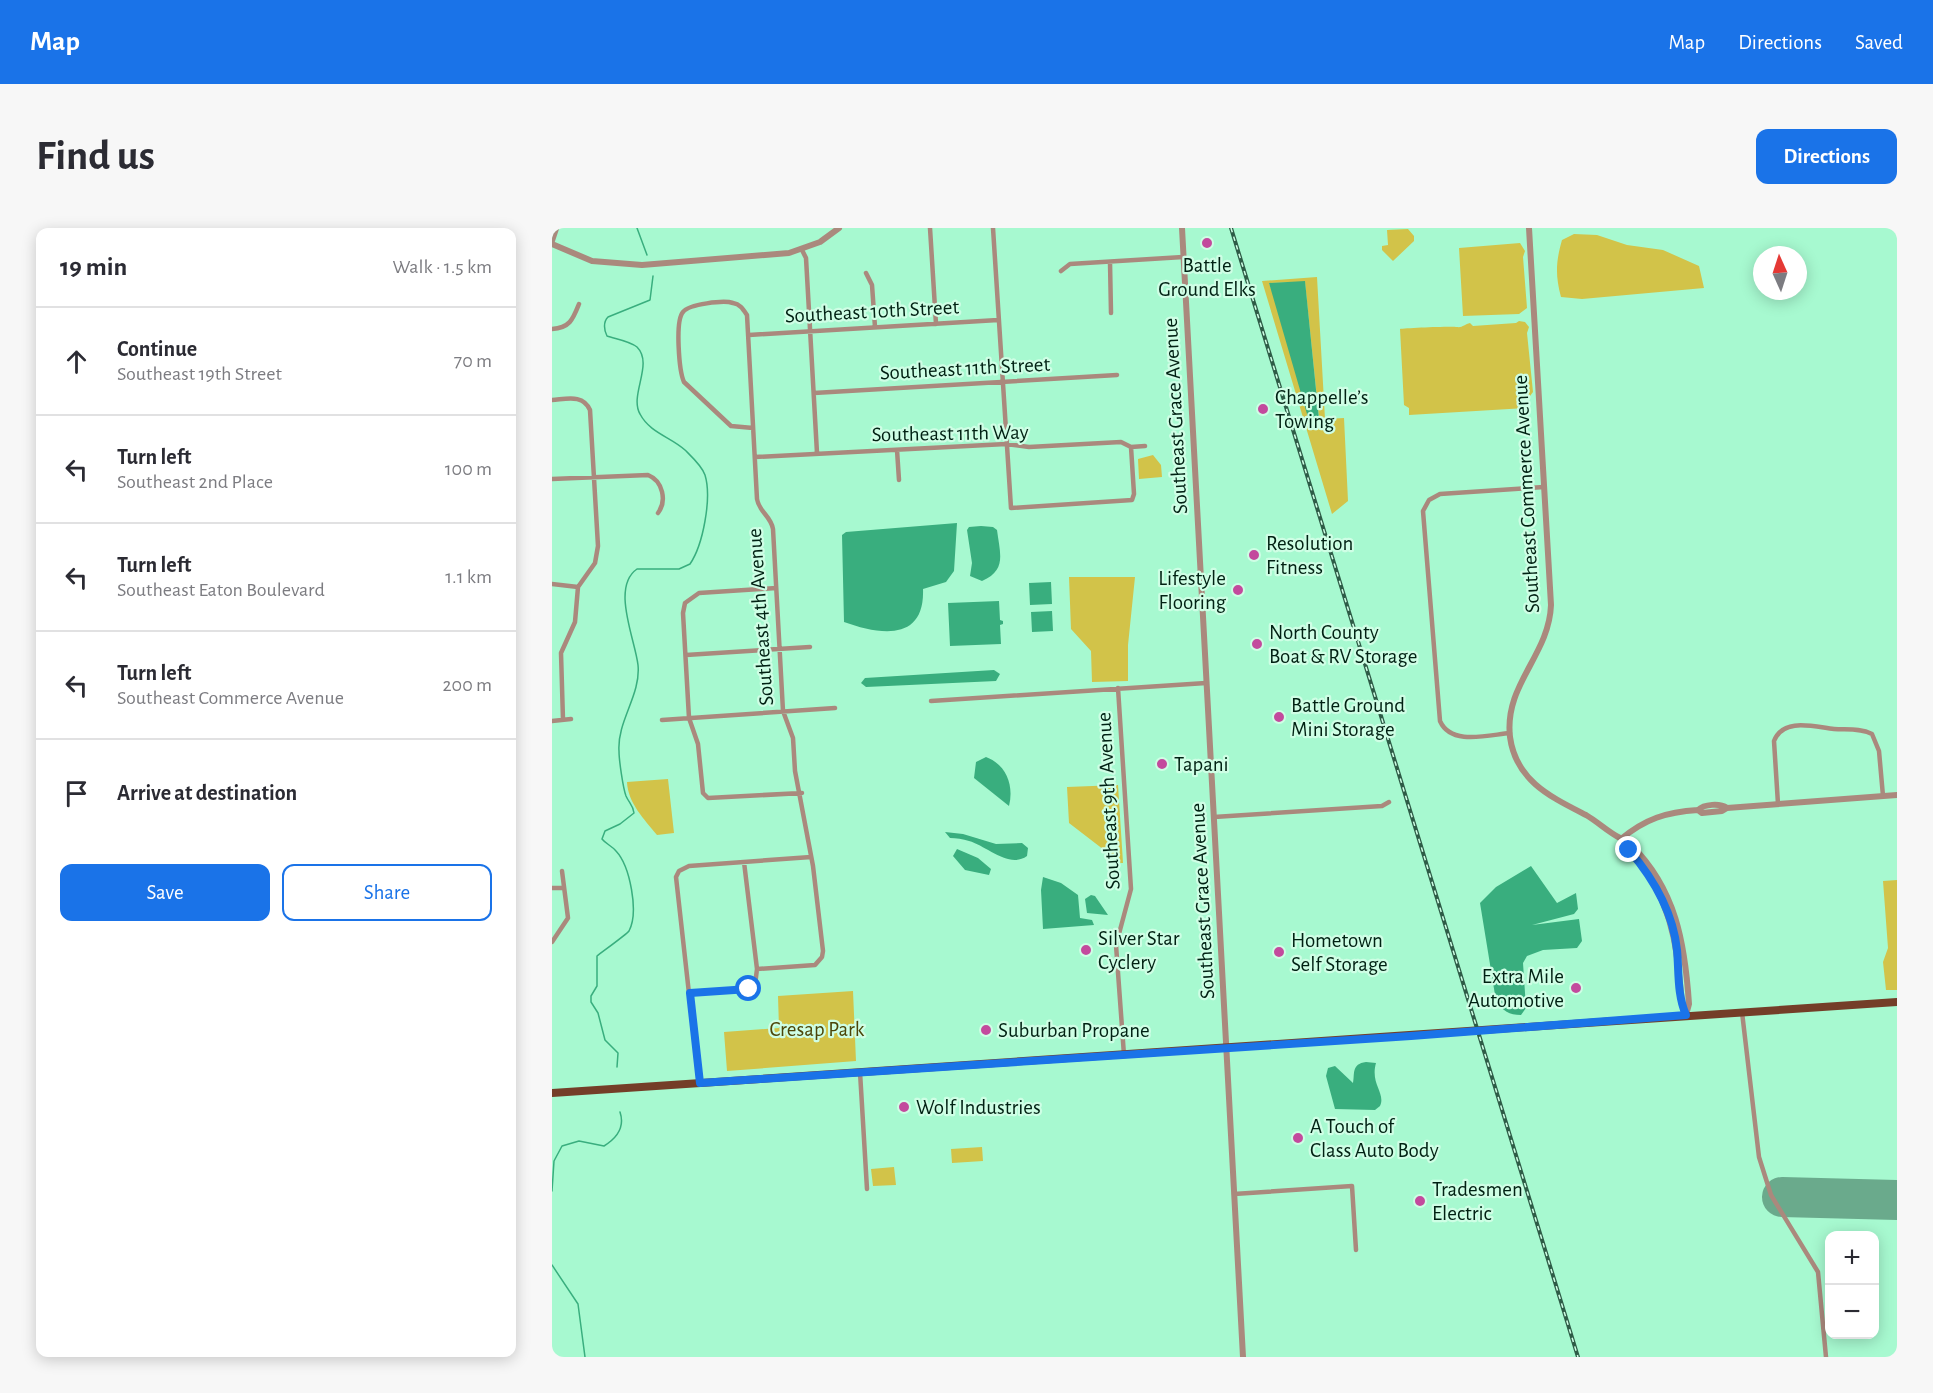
<!DOCTYPE html>
<html lang="en">
<head>
<meta charset="utf-8">
<style>
  :root { --surface:#fff; --page:#f7f7f7; --text:#2b2b33; --muted:#7c7c81; --line:#e1e1e2; --accent:#1a73e8 }
  body { margin:0; font-family:"Alegreya Sans",sans-serif; background:var(--page); color:var(--text) }
  .controls { position:absolute; right:18px; bottom:18px; display:grid; overflow:hidden; border-radius:12px; box-shadow:0 3px 15px #0003 }
  .controls button { width:54px; height:54px; display:grid; place-items:center; padding:0; border:0; border-bottom:2px solid var(--line); background:var(--surface); color:var(--text); font:30px sans-serif }
  .compass { position:absolute; left:1201px; top:18px; width:54px; height:54px; border-radius:50%; background:var(--surface); box-shadow:0 3px 15px #0003; rotate:357deg }
  .stop { position:absolute; width:18px; height:18px; margin:-14px; border:4px solid #1a73e8; border-radius:50%; background:#fff }
  .stop.end { background:#1a73e8; border-color:#fff; box-shadow:0 2px 6px #0008 }
  .list { margin:0; padding:0; list-style:none }
  h2 { display:flex; justify-content:space-between; align-items:center; height:78px; margin:0; padding:0 24px; font-size:26px }
  h2 small { font-size:20px; font-weight:400; color:var(--muted) }
  .list li { display:grid; grid-template-columns:39px 1fr auto; gap:18px; align-items:center; box-sizing:border-box; height:108px; padding:0 24px; border-top:2px solid var(--line) }
  .list b { display:block; font-size:22px; white-space:nowrap }
  .list p { margin:0; font-size:20px; white-space:nowrap; color:var(--muted) }
  .list em { font-size:20px; font-style:normal; color:var(--muted) }
  .actions { display:flex; gap:12px; padding:18px 24px }
  .actions a { flex:1; padding:14px 0; border:2px solid var(--accent); border-radius:12px; text-align:center; font-size:21px; color:var(--accent) }
  .actions .main { background:var(--accent); color:#fff }
  .icon { flex:none; width:33px; height:33px; fill:none; stroke:currentColor; stroke-width:2; stroke-linecap:round; stroke-linejoin:round }
  .map { position:relative; flex:none; width:1345px; height:1129px; overflow:hidden; border-radius:12px }
  header { display:flex; align-items:center; gap:36px; box-sizing:border-box; height:84px; padding:0 30px; background:var(--accent); color:#fff }
  header strong { font-size:28px }
  nav { display:flex; gap:33px; margin-inline-start:auto; font-size:21px }
  .intro { display:flex; align-items:center; justify-content:space-between; box-sizing:border-box; height:144px; padding:0 36px }
  h1 { margin:0; font-size:42px }
  .button { padding:15px 27px; border-radius:12px; background:var(--accent); color:#fff; font-size:21px; font-weight:700 }
  main { display:flex; gap:36px; padding:0 36px }
  aside { flex:1; background:var(--surface); border-radius:12px; box-shadow:0 3px 15px #0003 }
  .map>svg:first-child { display:block }
  .green { fill:#d2c349; fill-rule:evenodd }
  .water { fill:#39ae7e }
  .lines { fill:none; stroke-linecap:round; stroke-linejoin:round }
  .stream { stroke:#39ae7e; stroke-width:1.5 }
  .runway { stroke:#6aaa8c; stroke-width:40 }
  .minor { stroke:#aa897d; stroke-width:4.5 }
  .tertiary { stroke:#aa897d; stroke-width:6 }
  .primary { stroke:#743e28; stroke-width:8 }
  .rail-casing { stroke:#2e5c47; stroke-width:4 }
  .rail { stroke:#cffee5; stroke-width:1.5; stroke-dasharray:4.5; stroke-linecap:butt }
  .route { stroke:#1a73e8; stroke-width:8 }
  .poi-dot { fill:#c34a9d; stroke:#cffee5; stroke-width:2 }
  .labels { text-anchor:middle; stroke-width:4.5; stroke-linejoin:round; paint-order:stroke }
  .poi-label { font-size:21px; fill:#002113; stroke:#cffee5; text-anchor:start }
  .street-label { font-size:21px; fill:#002113; stroke:#cffee5 }
  .park-label { font-size:21px; fill:#4c4508; stroke:#cffee5 }
</style>
</head>
<body>
<header>
<strong>Map</strong>
<nav><a>Map</a><a>Directions</a><a>Saved</a></nav>
</header>
<div class="intro"><h1>Find us</h1><a class="button">Directions</a></div>
<main>
<aside>
<h2>19 min<small>Walk · 1.5 km</small></h2>
<ul class="list">
<li><svg class="icon" aria-label="ahead" viewBox="0 0 24 24"><path d="M12 20V5M6 11l6-6 6 6"/></svg><div><b>Continue</b><p>Southeast 19th Street</p></div><em>70 m</em></li>
<li><svg class="icon" aria-label="left" viewBox="0 0 24 24"><path d="M17 20v-9H6M10 6l-5 5 5 5"/></svg><div><b>Turn left</b><p>Southeast 2nd Place</p></div><em>100 m</em></li>
<li><svg class="icon" aria-label="left" viewBox="0 0 24 24"><path d="M17 20v-9H6M10 6l-5 5 5 5"/></svg><div><b>Turn left</b><p>Southeast Eaton Boulevard</p></div><em>1.1 km</em></li>
<li><svg class="icon" aria-label="left" viewBox="0 0 24 24"><path d="M17 20v-9H6M10 6l-5 5 5 5"/></svg><div><b>Turn left</b><p>Southeast Commerce Avenue</p></div><em>200 m</em></li>
<li><svg class="icon" aria-label="arrive" viewBox="0 0 24 24"><path d="M6 21V4h12l-3 4 3 4H6"/></svg><div><b>Arrive at destination</b></div></li>
</ul>
<div class="actions"><a class="main">Save</a><a>Share</a></div>
</aside>
<div class="map">
<svg width="1345" height="1129" viewBox="0 0 1345 1129">
  <rect width="100%" height="100%" fill="#a7f9d0"/>
  <!-- green -->
  <path class="green" d="M856 1 862 8V13L841 33 830 22V18L836 17 835 2Z
    M1022 6 1045 7 1075 17 1111 22 1147 38 1152 60 1030 71 1009 69C1003 47 1004 33 1010 12Z
    M968 15 973 23 971 29 975 80 967 86 911 88 907 20Z
    M765 49 773 191 792 190 796 273 780 286 710 53ZM753 54 767 190 766 191 717 55Z
    M967 93 973 94 977 99 975 105 981 164 975 172V180L857 187V180L852 177 848 101C853 100 900 98 905 99 910 100 913 96 918 95L921 98 964 95Z
    M601 227 609 237 610 249 587 251 586 231Z
    M517 349H583L576 417V453L540 454 539 423 519 401Z
    M116 551 122 605 105 607C92 591 76 575 75 554Z
    M566 557 571 635H569L517 595 515 559Z
    M1345 652V762H1334L1331 734 1336 720 1331 653Z
    M301 763 304 833 175 843 172 804 227 800 226 768Z
    M430 919 431 933 400 935 399 921Z
    M342 939 344 957 321 958 319 941Z"/>
  <!-- water -->
  <path class="water" d="M753 53 767 191 757 193 717 55Z
    M405 295 402 343 394 354 371 361C373 414 328 407 292 394L290 307 294 304Z
    M429 298 441 299 445 302C448 326 455 342 430 353L418 348 420 335 415 302 417 299Z
    M499 354 500 376 478 377 477 355Z
    M447 373 448 392 451 393V396L448 397 449 416 398 418 396 375Z
    M500 383 501 403 480 404 479 384Z
    M442 442 448 446 444 453 314 459 309 455 313 450Z
    M434 529C455 537 462 558 457 578L422 550 424 534Z
    M393 604 411 606 444 616 470 615 476 620 475 628C457 641 435 618 417 613 411 611 404 610 398 610Z
    M405 621 426 630 439 641 437 647 413 642 401 628Z
    M979 638 1005 675 1024 665 1026 681 1022 686 980 697 1027 691 1030 713 1025 720 991 722 975 728 971 735 974 780 969 787C957 787 951 783 944 773L928 675 944 659Z
    M491 649 509 655 526 667 528 690 540 692 542 697 491 701 489 662Z
    M539 667 543 668 556 687 535 685 533 671Z
    M814 834 824 835C818 856 834 865 828 878L823 882 783 881 774 848 776 840 783 838 801 855C803 846 799 836 814 834Z"/>
  <g class="lines">
    <!-- stream -->
    <path class="stream" d="M85 0 95 27
      M65 839 66 825 53 812 46 785 39 774V768L45 758V728C50 724 75 706 77 703 87 684 78 638 64 623 60 618 54 616 50 611L53 603 68 596 82 585C81 577 77 575 74 568 71 560 67 532 67 523 65 493 89 467 86 437 83 411 59 359 85 341H127L138 336C151 317 160 270 153 247 150 238 140 229 133 222 119 209 98 205 88 186 77 167 102 136 85 119 78 113 64 111 55 108 52 102 51 94 56 89L98 72 101 48
      M0 963 2 933 10 918 27 913 52 918C65 910 73 899 68 884
      M0 1037 26 1076 33 1129"/>
    <!-- runway -->
    <path class="runway" d="M1230 969 1345 972"/>
    <!-- minor -->
    <path class="minor" d="M378 0 384 96
      M441 0 459 280 580 272 582 266 579 219
      M0 15 5 0
      M250 22 254 30 265 225
      M558 34 559 85
      M509 43 518 36 631 29
      M314 45 320 57 323 99
      M0 101C18 100 21 91 27 76
      M197 107 446 92
      M262 165 565 147
      M0 172C15 171 31 166 38 182L46 318 43 335 26 359 23 394 9 425 11 492
      M201 200 179 198 132 154C127 143 123 93 131 84 137 76 172 72 181 75 188 76 191 81 195 87L205 271C207 284 219 288 221 301L231 483 241 510 243 543 261 638 271 723 270 729 263 737 205 741
      M345 222 347 252
      M203 229 454 216 477 219 569 214 579 219 593 218
      M0 251 96 247C111 253 115 273 106 285
      M0 356 26 359
      M224 360 147 365 133 375 131 385 137 490 146 516 151 565 156 570 250 565
      M134 427 258 419
      M566 460 579 661 564 717 572 827
      M379 473 654 455
      M110 492 283 480
      M0 493 19 491
      M958 505C936 507 899 518 888 493L871 283 877 272 888 266 992 259
      M1226 576 1222 513C1231 489 1263 499 1282 501 1294 502 1308 500 1320 506L1327 523 1331 568
      M662 589 830 578 837 574
      M0 660H11
      M0 714 16 690 10 643
      M138 765 197 761 203 757 205 741 192 634
      M1190 784 1207 929 1219 967 1266 1044 1274 1129
      M308 844 315 961
      M147 855 124 649 127 643 137 638 259 629
      M682 966 800 958 804 1022"/>
    <!-- tertiary -->
    <path class="tertiary" d="M630 0 691 1129
      M977 0 999 377C997 428 952 456 958 509 964 553 999 569 1034 587 1046 594 1056 604 1068 610 1072 613 1076 613 1079 617 1124 661 1133 716 1137 776L1134 787
      M0 16 40 33 90 37 237 25 268 14 287 0
      M1146 582 1150 585 1170 583 1175 580 1345 567
      M1069 611C1076 624 1088 635 1097 648 1123 688 1126 731 1130 777L1134 786
      M1069 611C1093 591 1114 584 1146 582 1152 576 1168 575 1175 580"/>
    <!-- primary -->
    <path class="primary" d="M0 865 1345 774"/>
    <!-- rail casing -->
    <g class="rail-casing">
      <path id="rail" d="M679 0 1026 1129"/>
    </g>
    <!-- rail -->
    <use href="#rail" class="rail"/>
  </g>
  <g class="lines">
    <!-- route -->
    <path class="route" d="M197 761 138 765 148 855 859 808 1134 787C1125 767 1127 743 1125 722 1121 684 1101 650 1077 622"/>
  </g>
  <!-- markers -->
  <g class="poi-dot">
    <circle cx="655" cy="15" r="6"/>
    <circle cx="711" cy="181" r="6"/>
    <circle cx="702" cy="327" r="6"/>
    <circle cx="686" cy="362" r="6"/>
    <circle cx="705" cy="416" r="6"/>
    <circle cx="727" cy="489" r="6"/>
    <circle cx="610" cy="536" r="6"/>
    <circle cx="534" cy="722" r="6"/>
    <circle cx="727" cy="724" r="6"/>
    <circle cx="1024" cy="760" r="6"/>
    <circle cx="434" cy="802" r="6"/>
    <circle cx="352" cy="879" r="6"/>
    <circle cx="746" cy="910" r="6"/>
    <circle cx="868" cy="973" r="6"/>
  </g>
  <g class="labels">
    <!-- poi labels -->
    <g class="poi-label">
      <text x="655" y="44" text-anchor="middle">Battle<tspan x="655" dy="24">Ground Elks</tspan></text>
      <text x="723" y="176">Chappelle’s<tspan x="723" dy="24">Towing</tspan></text>
      <text x="714" y="322">Resolution<tspan x="714" dy="24">Fitness</tspan></text>
      <text x="674" y="357" text-anchor="end">Lifestyle<tspan x="674" dy="24">Flooring</tspan></text>
      <text x="717" y="411">North County<tspan x="717" dy="24">Boat &amp; RV Storage</tspan></text>
      <text x="739" y="484">Battle Ground<tspan x="739" dy="24">Mini Storage</tspan></text>
      <text x="622" y="543">Tapani</text>
      <text x="546" y="717">Silver Star<tspan x="546" dy="24">Cyclery</tspan></text>
      <text x="739" y="719">Hometown<tspan x="739" dy="24">Self Storage</tspan></text>
      <text x="1012" y="755" text-anchor="end">Extra Mile<tspan x="1012" dy="24">Automotive</tspan></text>
      <text x="446" y="809">Suburban Propane</text>
      <text x="364" y="886">Wolf Industries</text>
      <text x="758" y="905">A Touch of<tspan x="758" dy="24">Class Auto Body</tspan></text>
      <text x="880" y="968">Tradesmen<tspan x="880" dy="24">Electric</tspan></text>
    </g>
    <!-- street labels -->
    <g class="street-label">
      <text transform="translate(320 83) rotate(-3)" y="7">Southeast 10th Street</text>
      <text transform="translate(413 140) rotate(-3)" y="7">Southeast 11th Street</text>
      <text transform="translate(623 188) rotate(-93)" y="7">Southeast Grace Avenue</text>
      <text transform="translate(398 205) rotate(-1)" y="7">Southeast 11th Way</text>
      <text transform="translate(974 266) rotate(-93)" y="7">Southeast Commerce Avenue</text>
      <text transform="translate(208 389) rotate(-94)" y="7">Southeast 4th Avenue</text>
      <text transform="translate(556 573) rotate(-93)" y="7">Southeast 9th Avenue</text>
      <text transform="translate(650 673) rotate(-93)" y="7">Southeast Grace Avenue</text>
    </g>
    <!-- park labels -->
    <g class="park-label">
      <text x="265" y="808">Cresap Park</text>
    </g>
  </g>
</svg>
<div class="controls">
<button>+</button>
<button>−</button>
</div>
<svg class="compass" viewBox="-18 -18 36 36"><path d="M0-13l5 13h-10z" fill="#e53935"/><path d="M0 13l5-13h-10z" fill="#7c7c81"/></svg>
<div class="stop" style="left:197px;top:761px"></div>
<div class="stop end" style="left:1077px;top:622px"></div>
</div>
</main>
</body>
</html>
